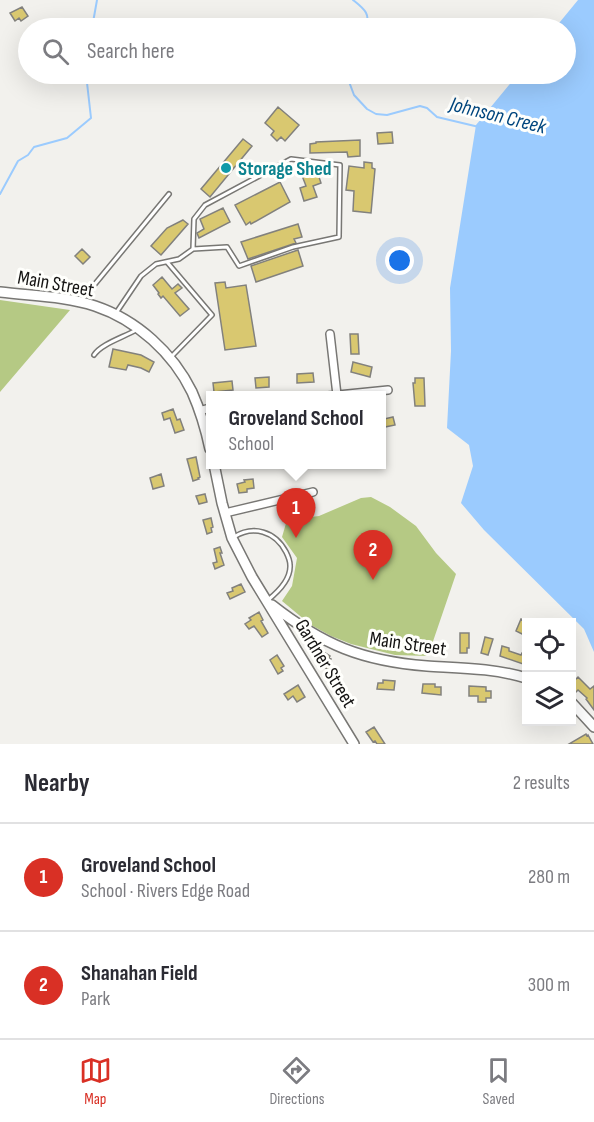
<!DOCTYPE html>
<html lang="en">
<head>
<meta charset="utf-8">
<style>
  :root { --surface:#fff; --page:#f7f7f7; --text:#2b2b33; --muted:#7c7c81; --line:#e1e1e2; --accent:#d93025 }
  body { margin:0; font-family:"Sofia Sans Condensed",sans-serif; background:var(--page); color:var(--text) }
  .controls { position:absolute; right:18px; bottom:18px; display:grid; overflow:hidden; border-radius:0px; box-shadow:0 6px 24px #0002 }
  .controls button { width:54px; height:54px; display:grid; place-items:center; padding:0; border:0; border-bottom:2px solid var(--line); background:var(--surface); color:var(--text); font:30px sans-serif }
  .you { position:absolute; left:400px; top:261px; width:21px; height:21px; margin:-15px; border:4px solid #fff; border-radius:50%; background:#1a73e8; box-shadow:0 0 0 9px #1a73e833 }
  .badge { display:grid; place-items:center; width:39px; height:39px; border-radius:50%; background:var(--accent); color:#fff; font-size:20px; font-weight:700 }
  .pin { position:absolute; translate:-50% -50px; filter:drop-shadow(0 2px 3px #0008) }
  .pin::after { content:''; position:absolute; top:32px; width:21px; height:18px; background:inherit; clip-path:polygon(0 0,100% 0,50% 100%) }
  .popup { position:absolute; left:206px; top:391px; width:180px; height:78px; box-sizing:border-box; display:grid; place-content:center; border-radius:0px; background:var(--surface); filter:drop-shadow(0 2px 4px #0005); font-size:20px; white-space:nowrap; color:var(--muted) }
  .popup b { font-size:22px; color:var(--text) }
  .popup::after { content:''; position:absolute; left:50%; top:100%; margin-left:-12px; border:12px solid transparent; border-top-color:var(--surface) }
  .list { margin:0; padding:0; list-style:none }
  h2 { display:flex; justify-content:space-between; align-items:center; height:78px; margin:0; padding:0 24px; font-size:26px }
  h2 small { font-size:20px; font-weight:400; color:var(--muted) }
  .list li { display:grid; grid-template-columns:39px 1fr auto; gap:18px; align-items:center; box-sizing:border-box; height:108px; padding:0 24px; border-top:2px solid var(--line) }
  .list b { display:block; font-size:22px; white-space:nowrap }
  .list p { margin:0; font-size:20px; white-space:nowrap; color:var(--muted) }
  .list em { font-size:20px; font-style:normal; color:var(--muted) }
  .icon { flex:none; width:33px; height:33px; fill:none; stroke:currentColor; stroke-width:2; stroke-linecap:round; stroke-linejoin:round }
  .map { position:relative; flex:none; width:594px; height:744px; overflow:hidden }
  .search { position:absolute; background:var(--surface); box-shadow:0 6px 24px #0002; left:18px; right:18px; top:18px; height:66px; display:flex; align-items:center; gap:15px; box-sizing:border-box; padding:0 21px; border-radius:33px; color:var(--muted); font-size:22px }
  .sheet { height:294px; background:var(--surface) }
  nav { display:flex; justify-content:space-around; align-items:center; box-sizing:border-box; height:84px; border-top:2px solid var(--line); background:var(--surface); font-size:16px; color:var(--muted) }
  nav a { display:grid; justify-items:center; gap:3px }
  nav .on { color:var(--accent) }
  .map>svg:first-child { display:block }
  .green { fill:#b5c984 }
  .water { fill:#9bcbfe }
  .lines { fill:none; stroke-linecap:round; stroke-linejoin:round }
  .stream { stroke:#9bcbfe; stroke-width:2 }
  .building { fill:#d9c870; stroke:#82817d; stroke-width:1.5 }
  .lane-casing { stroke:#787774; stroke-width:6 }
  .street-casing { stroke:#787774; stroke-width:10 }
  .secondary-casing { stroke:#787774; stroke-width:12 }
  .lane { stroke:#fff; stroke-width:3 }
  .street { stroke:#fff; stroke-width:7 }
  .secondary { stroke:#fff; stroke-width:9 }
  .culture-dot { fill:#0f9aa8; stroke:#fffffc; stroke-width:2 }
  .labels { text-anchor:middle; stroke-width:6; stroke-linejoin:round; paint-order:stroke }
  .culture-label { font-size:20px; font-weight:bold; fill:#0d838f; stroke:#fffffc; text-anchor:start }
  .street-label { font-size:20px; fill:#151413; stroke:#fffffc }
  .water-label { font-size:21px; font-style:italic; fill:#00467e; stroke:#fffffc }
</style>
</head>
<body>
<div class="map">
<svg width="594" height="744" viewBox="0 0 594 744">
  <rect width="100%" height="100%" fill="#f2f1ed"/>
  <!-- green -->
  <path class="green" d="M0 300 70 310 0 392Z
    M371 497 390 507 416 526 436 553 456 574 428 656 395 655 351 644 331 636 311 625 282 601 292 586 297 558 282 537 287 520 319 516 361 498Z"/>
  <!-- water -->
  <path class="water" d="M578 0H594V652L584 629 484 530 461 503 473 466 469 445 447 428 451 351 450 288 476 125 518 74H566V28H555Z"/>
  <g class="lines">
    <!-- stream -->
    <path class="stream" d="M353 0C363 8 373 15 364 28
      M92 28 97 0
      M349 74 348 79 354 95 367 109 376 114 387 115 420 106 427 108 437 117 479 127
      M0 194 18 161 28 155 34 147 67 138 91 118 86 74"/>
  </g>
  <!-- building -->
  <path class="building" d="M22 7 28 16 21 21 19 18 15 21 10 13Z
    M278 107 299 125 285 141 281 137 277 141 271 135 274 131 265 123Z
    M392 132 393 143 378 144 377 133Z
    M243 139 252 146 210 197 201 189Z
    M360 140V156L348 157 347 152 310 153V144L316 143V142Z
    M364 162 372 163V168L375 169 371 213 353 211 354 191 346 190 349 166 364 168Z
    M316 168 321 183 313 186 317 197 304 201 300 188 306 186 301 173Z
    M280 182 290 202 251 224 250 222 246 225 235 205Z
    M223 208 230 222 199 238 197 233 204 229 200 219Z
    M183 220 188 224 161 255 151 246 167 228Z
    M298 224 302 237 294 239 296 243 248 259 241 242Z
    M82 249 90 257 83 264 75 256Z
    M298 250 303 266 256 282 251 266Z
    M162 277 172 289 178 284 182 288 175 293 189 309 180 316 163 296 161 298 158 294 159 293 153 285Z
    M225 282 226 288 246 285 256 346 225 350 215 283Z
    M350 334H358L359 354H351Z
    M113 349 141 355 154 362 149 372 141 368 128 365 126 370 109 367Z
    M353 362 372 367 370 377 351 372Z
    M313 373 314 382 297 383V374Z
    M269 377V387L256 388 255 378Z
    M415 378H424L425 406H415L413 383H415Z
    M232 381 233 390 214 392 213 383Z
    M173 409 177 420 180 419 184 430 175 433 170 418 164 420 162 413Z
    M393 417 395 425 385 427 384 419Z
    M196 457 200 477 198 478 199 479 193 481 187 459Z
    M161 474 164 486 153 489 150 478Z
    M253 479 254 488 247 489V492L239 493 237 484 245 482 244 480Z
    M205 494 207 502 199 504 196 496Z
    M211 518 213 527 211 528 212 532 207 534 203 520Z
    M220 547 222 553H220L224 565 215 569 213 563 217 562 214 549Z
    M241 584 245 592 230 599 227 593 233 591 232 588Z
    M259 612 263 620 261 621 268 633 262 637 254 626 249 629 245 624 251 620 249 618Z
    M521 619 528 622H526V626L522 634 516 631Z
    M460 633H469V648H467V653H460Z
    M485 637 493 639 488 655 481 653Z
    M502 646 509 648V651L521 655 522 653 526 655V665L500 656Z
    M324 652 330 656 329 658 331 659 328 663 332 665 329 670 317 663Z
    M277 655 284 666 281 668 283 671 278 674 270 660Z
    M578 677 590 689 594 686V710L586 699 587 698 578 690 576 692 572 688V683Z
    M383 680 395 681 394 690 377 689 378 683H383Z
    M423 684H435V687H441V695L422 693Z
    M298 685 305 697 297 702 293 696 288 700 284 694Z
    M469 686 486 687V691H491V698H486V702H478V696H469Z
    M374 727 385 744H377L375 741 373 742 366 732Z
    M586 734 587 736 588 735 593 744H569Z"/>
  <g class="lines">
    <!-- lane casing -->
    <g class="lane-casing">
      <path id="lane" d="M167 262 212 315 172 356
        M81 301 169 194
        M116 313 141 276 156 264 179 259 193 249 194 219 205 205 291 159 340 165 339 237 293 247 239 266 227 247 193 249
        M94 355C101 344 124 337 136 330
        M234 537C253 525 275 531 286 552 288 556 290 561 290 565 291 579 278 592 268 600"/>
    </g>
    <!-- street casing -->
    <g class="street-casing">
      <path id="street" d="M330 334 337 395
        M328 396 388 390
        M199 411 210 408
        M225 513 313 492"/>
    </g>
    <!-- secondary casing -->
    <g class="secondary-casing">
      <path id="secondary" d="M0 292C31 296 65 296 95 306 137 320 173 353 192 392 200 410 206 430 210 449
        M214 464 222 503 232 538 252 577 354 744
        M272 605C323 645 362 661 427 666 460 668 494 668 526 678
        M572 703 594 727"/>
    </g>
    <!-- lane -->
    <use href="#lane" class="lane"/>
    <!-- street -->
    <use href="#street" class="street"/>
    <!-- secondary -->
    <use href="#secondary" class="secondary"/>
  </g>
  <!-- markers -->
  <circle class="culture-dot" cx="226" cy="168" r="6"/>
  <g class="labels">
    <!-- culture labels -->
    <g class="culture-label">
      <text x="238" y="175">Storage Shed</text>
    </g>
    <!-- street labels -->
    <g class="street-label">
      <text transform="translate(56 283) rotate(10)" y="7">Main Street</text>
      <text transform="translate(408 643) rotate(8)" y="7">Main Street</text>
      <text transform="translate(326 663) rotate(59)" y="7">Gardner Street</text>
    </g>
    <!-- water labels -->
    <g class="water-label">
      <text transform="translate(498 115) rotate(14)" y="7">Johnson Creek</text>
    </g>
  </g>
</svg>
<div class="controls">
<button><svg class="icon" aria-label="locate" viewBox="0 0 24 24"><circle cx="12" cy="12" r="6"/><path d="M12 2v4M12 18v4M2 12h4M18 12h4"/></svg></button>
<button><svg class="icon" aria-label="layers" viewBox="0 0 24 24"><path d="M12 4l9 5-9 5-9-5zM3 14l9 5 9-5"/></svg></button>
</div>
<div class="you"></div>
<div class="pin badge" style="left:296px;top:538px">1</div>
<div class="popup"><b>Groveland School</b>School</div>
<div class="pin badge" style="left:373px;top:580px">2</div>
<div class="search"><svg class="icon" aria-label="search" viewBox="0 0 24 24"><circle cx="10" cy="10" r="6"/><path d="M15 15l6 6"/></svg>Search here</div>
</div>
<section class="sheet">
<h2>Nearby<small>2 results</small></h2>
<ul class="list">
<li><span class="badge">1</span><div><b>Groveland School</b><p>School · Rivers Edge Road</p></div><em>280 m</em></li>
<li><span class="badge">2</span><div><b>Shanahan Field</b><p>Park</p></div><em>300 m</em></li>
</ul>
</section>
<nav>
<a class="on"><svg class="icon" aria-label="map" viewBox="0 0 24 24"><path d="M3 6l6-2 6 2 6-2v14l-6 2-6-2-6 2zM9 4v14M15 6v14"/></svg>Map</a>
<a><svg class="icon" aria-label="directions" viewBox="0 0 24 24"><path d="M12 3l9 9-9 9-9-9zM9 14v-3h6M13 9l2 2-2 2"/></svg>Directions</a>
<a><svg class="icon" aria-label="saved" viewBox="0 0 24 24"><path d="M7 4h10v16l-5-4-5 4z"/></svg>Saved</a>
</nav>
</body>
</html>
